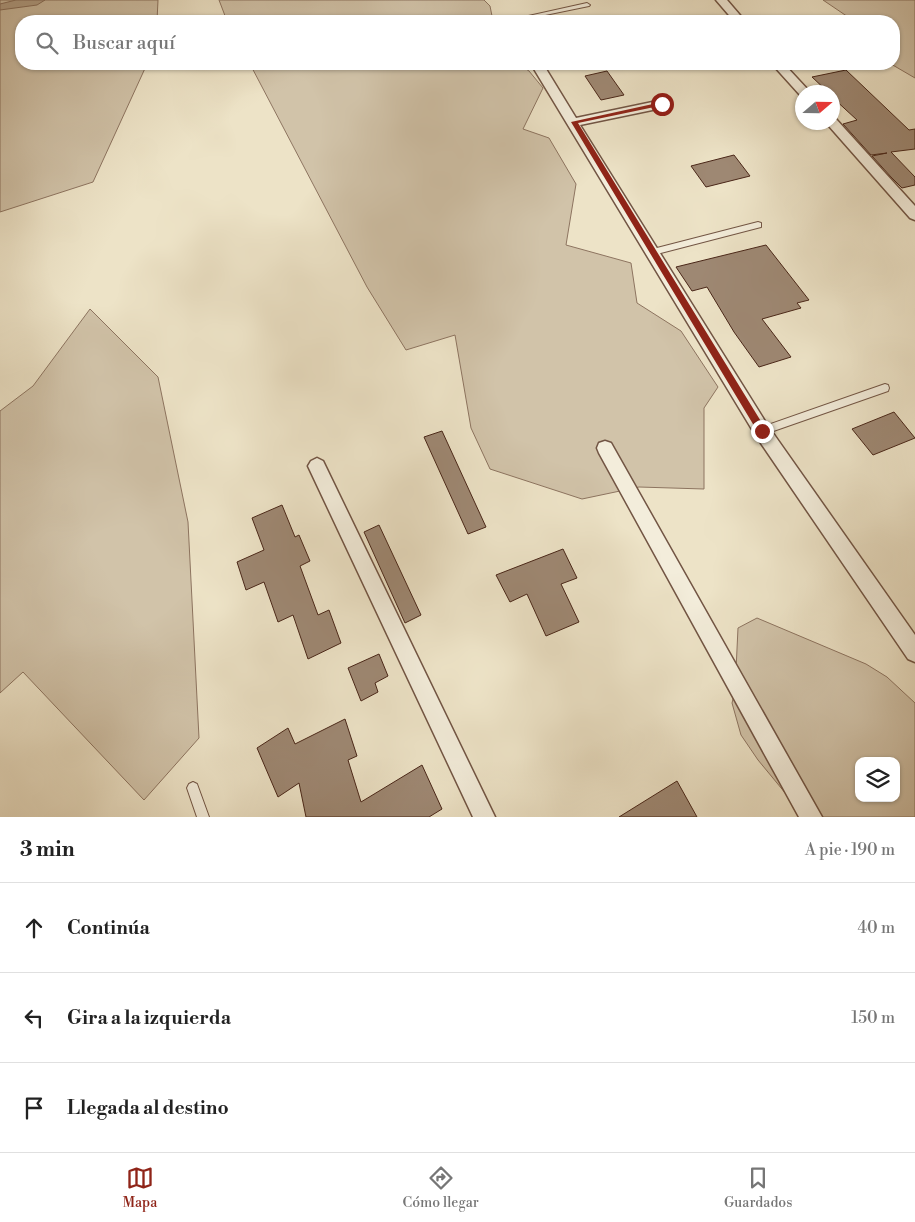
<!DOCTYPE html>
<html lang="es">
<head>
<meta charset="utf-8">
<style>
  :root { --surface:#fff; --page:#f6f6f6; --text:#222; --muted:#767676; --line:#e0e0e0; --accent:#8f2418 }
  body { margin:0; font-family:"Libre Bodoni",serif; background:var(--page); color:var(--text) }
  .controls { position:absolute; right:15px; bottom:15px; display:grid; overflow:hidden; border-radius:10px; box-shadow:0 1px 4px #0004 }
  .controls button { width:45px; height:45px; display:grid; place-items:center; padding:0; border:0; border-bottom:1px solid var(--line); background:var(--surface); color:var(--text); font:25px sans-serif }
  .compass { position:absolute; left:795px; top:85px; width:45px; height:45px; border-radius:50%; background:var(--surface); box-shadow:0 1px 4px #0004; rotate:70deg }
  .stop { position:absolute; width:15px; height:15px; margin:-11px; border:4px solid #8f2418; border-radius:50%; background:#fff }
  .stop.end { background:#8f2418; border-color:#fff; box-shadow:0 1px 5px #0008 }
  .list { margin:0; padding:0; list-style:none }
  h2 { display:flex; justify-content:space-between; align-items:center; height:65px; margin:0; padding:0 20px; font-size:21px }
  h2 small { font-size:16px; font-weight:400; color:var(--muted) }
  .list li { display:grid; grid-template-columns:32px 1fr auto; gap:15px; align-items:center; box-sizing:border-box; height:90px; padding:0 20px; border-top:1px solid var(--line) }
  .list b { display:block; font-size:19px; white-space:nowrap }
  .list em { font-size:16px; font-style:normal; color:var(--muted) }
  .icon { flex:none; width:28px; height:28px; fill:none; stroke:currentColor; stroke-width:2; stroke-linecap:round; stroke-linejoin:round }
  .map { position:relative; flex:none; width:915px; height:817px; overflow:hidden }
  .search { position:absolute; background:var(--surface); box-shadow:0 1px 4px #0004; left:15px; right:15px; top:15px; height:55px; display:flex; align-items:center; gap:12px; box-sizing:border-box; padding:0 18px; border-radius:20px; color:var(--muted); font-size:19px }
  .sheet { height:335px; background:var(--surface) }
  nav { display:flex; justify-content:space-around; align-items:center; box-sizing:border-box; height:70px; border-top:1px solid var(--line); background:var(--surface); font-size:14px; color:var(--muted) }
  nav a { display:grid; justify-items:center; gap:2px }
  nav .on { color:var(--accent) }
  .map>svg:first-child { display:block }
  .green { fill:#d1c3a9; stroke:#8d7460; fill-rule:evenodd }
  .water { fill:#b5a38c; stroke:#8a715e }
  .building { fill:#9e8873; stroke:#492618 }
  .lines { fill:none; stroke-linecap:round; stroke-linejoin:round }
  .service-casing { stroke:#725544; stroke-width:2 }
  .minor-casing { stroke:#725544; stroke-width:3 }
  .service { fill:#f3eddb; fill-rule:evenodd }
  .minor { fill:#f3eddb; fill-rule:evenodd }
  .route { fill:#8f2418 }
</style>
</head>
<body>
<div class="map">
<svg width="915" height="817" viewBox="0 0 915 817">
  <rect width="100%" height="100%" fill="#ede3c7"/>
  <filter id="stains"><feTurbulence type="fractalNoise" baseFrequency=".004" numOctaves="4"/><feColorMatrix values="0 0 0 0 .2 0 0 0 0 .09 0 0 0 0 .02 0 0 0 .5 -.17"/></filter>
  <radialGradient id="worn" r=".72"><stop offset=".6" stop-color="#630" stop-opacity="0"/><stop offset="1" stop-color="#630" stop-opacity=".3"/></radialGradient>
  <!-- green -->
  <path class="green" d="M0 0H158L157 21H21V64H147L93 182 0 212Z
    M219 0H484L490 6 493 21H227Z
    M823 0H915V78L891 64H894V21H854Z
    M250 64H518L529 71 543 88 523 129 549 138 576 184 566 245 631 263 637 303 681 331 718 387 704 408V489L639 487 582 499 490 469 471 428 455 335 406 350 367 287Z
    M90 309 158 377 188 522 199 738 144 800 23 672 0 693V411L33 386Z
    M757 618 866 664 887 677 915 703V817H805L758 760 741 735 732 703 735 691 738 628ZM859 761H896V798H859Z"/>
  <!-- water -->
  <path class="water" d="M16 0H45L37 5 0 10V4Z"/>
  <!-- building -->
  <path class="building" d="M846 70 909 130 915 129V149L891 152 915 177V185L902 188 891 177 872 156 887 153 871 155 843 124 857 120 832 97V92H828L812 77Z
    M607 71 624 95 601 100 585 76Z
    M734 155 750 176 706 187 691 166Z
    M766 245 809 300 797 303 801 308 762 319 791 357 759 367 734 332 707 287 692 291 676 267Z
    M894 412 915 438 873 455 852 429Z
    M442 431 486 527 468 534 424 437Z
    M282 505 295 537 299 535 310 561 300 566 318 615 329 610 341 643 308 659 293 615 278 622 264 582 246 590 237 562 264 550 252 518Z
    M379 525 421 615 405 623 364 532Z
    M563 549 577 578 561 584 579 622 546 636 527 594 510 602 496 575Z
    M379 654 388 676 375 683 378 692 361 701 348 668Z
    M345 719 357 756 348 760 361 802 422 765 442 809 429 817H306L299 783 278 797 257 748 288 728 295 744Z
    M677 781 697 817H619Z"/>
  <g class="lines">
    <!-- service casing -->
    <g class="service-casing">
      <path id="service" d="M587 3 590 5 589 6 516 21H506Z
        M758 222 761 223V227L653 255 649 252 653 249Z
        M885 384 888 385 889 388 888 391 762 435 759 434 758 431 759 428Z
        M193 782 197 784 209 817H197L187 788 189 784Z"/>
    </g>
    <!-- minor casing -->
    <g class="minor-casing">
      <path id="minor" d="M716 0H727L745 21H734Z
        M531 64H543L576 118 662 100 668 104 662 108 580 125 768 426 915 635V662L908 659 756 436Z
        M772 64H784L810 92 800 95Z
        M832 118 836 119 915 206V220L910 218 828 125 826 122H832Z
        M605 441 611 443 822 817H799L599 453 597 448 599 443Z
        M317 458 323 461 495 817H473L308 466 311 461Z"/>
    </g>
    <!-- service -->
    <use href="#service" class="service"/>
    <!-- minor -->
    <use href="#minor" class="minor"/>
  </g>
  <!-- route -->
  <path class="route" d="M662 102 664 105 578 123 765 428 766 431 762 435 759 434 571 122Z"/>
  <rect width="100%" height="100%" filter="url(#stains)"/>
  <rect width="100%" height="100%" fill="url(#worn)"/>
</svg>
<div class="controls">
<button><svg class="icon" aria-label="layers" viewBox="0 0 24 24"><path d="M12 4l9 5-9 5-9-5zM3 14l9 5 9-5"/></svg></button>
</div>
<svg class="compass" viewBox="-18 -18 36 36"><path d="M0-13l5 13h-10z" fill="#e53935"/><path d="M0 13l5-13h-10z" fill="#767676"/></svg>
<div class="stop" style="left:662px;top:104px"></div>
<div class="stop end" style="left:762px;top:431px"></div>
<div class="search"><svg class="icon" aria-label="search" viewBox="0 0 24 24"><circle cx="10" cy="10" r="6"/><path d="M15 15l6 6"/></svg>Buscar aquí</div>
</div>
<section class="sheet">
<h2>3 min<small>A pie · 190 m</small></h2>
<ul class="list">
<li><svg class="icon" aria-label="ahead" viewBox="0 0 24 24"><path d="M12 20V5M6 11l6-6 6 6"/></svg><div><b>Continúa</b></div><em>40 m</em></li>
<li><svg class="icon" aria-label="left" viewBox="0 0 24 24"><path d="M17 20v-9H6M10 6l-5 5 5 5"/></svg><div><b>Gira a la izquierda</b></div><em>150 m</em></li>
<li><svg class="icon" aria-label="arrive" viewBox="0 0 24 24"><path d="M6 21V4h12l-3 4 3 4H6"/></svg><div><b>Llegada al destino</b></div></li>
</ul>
</section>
<nav>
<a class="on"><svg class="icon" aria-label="map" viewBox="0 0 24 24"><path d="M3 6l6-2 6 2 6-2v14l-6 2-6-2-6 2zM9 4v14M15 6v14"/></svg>Mapa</a>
<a><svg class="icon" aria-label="directions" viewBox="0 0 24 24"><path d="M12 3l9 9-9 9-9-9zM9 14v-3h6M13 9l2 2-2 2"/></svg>Cómo llegar</a>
<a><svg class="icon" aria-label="saved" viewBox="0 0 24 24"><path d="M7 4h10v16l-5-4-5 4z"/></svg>Guardados</a>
</nav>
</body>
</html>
